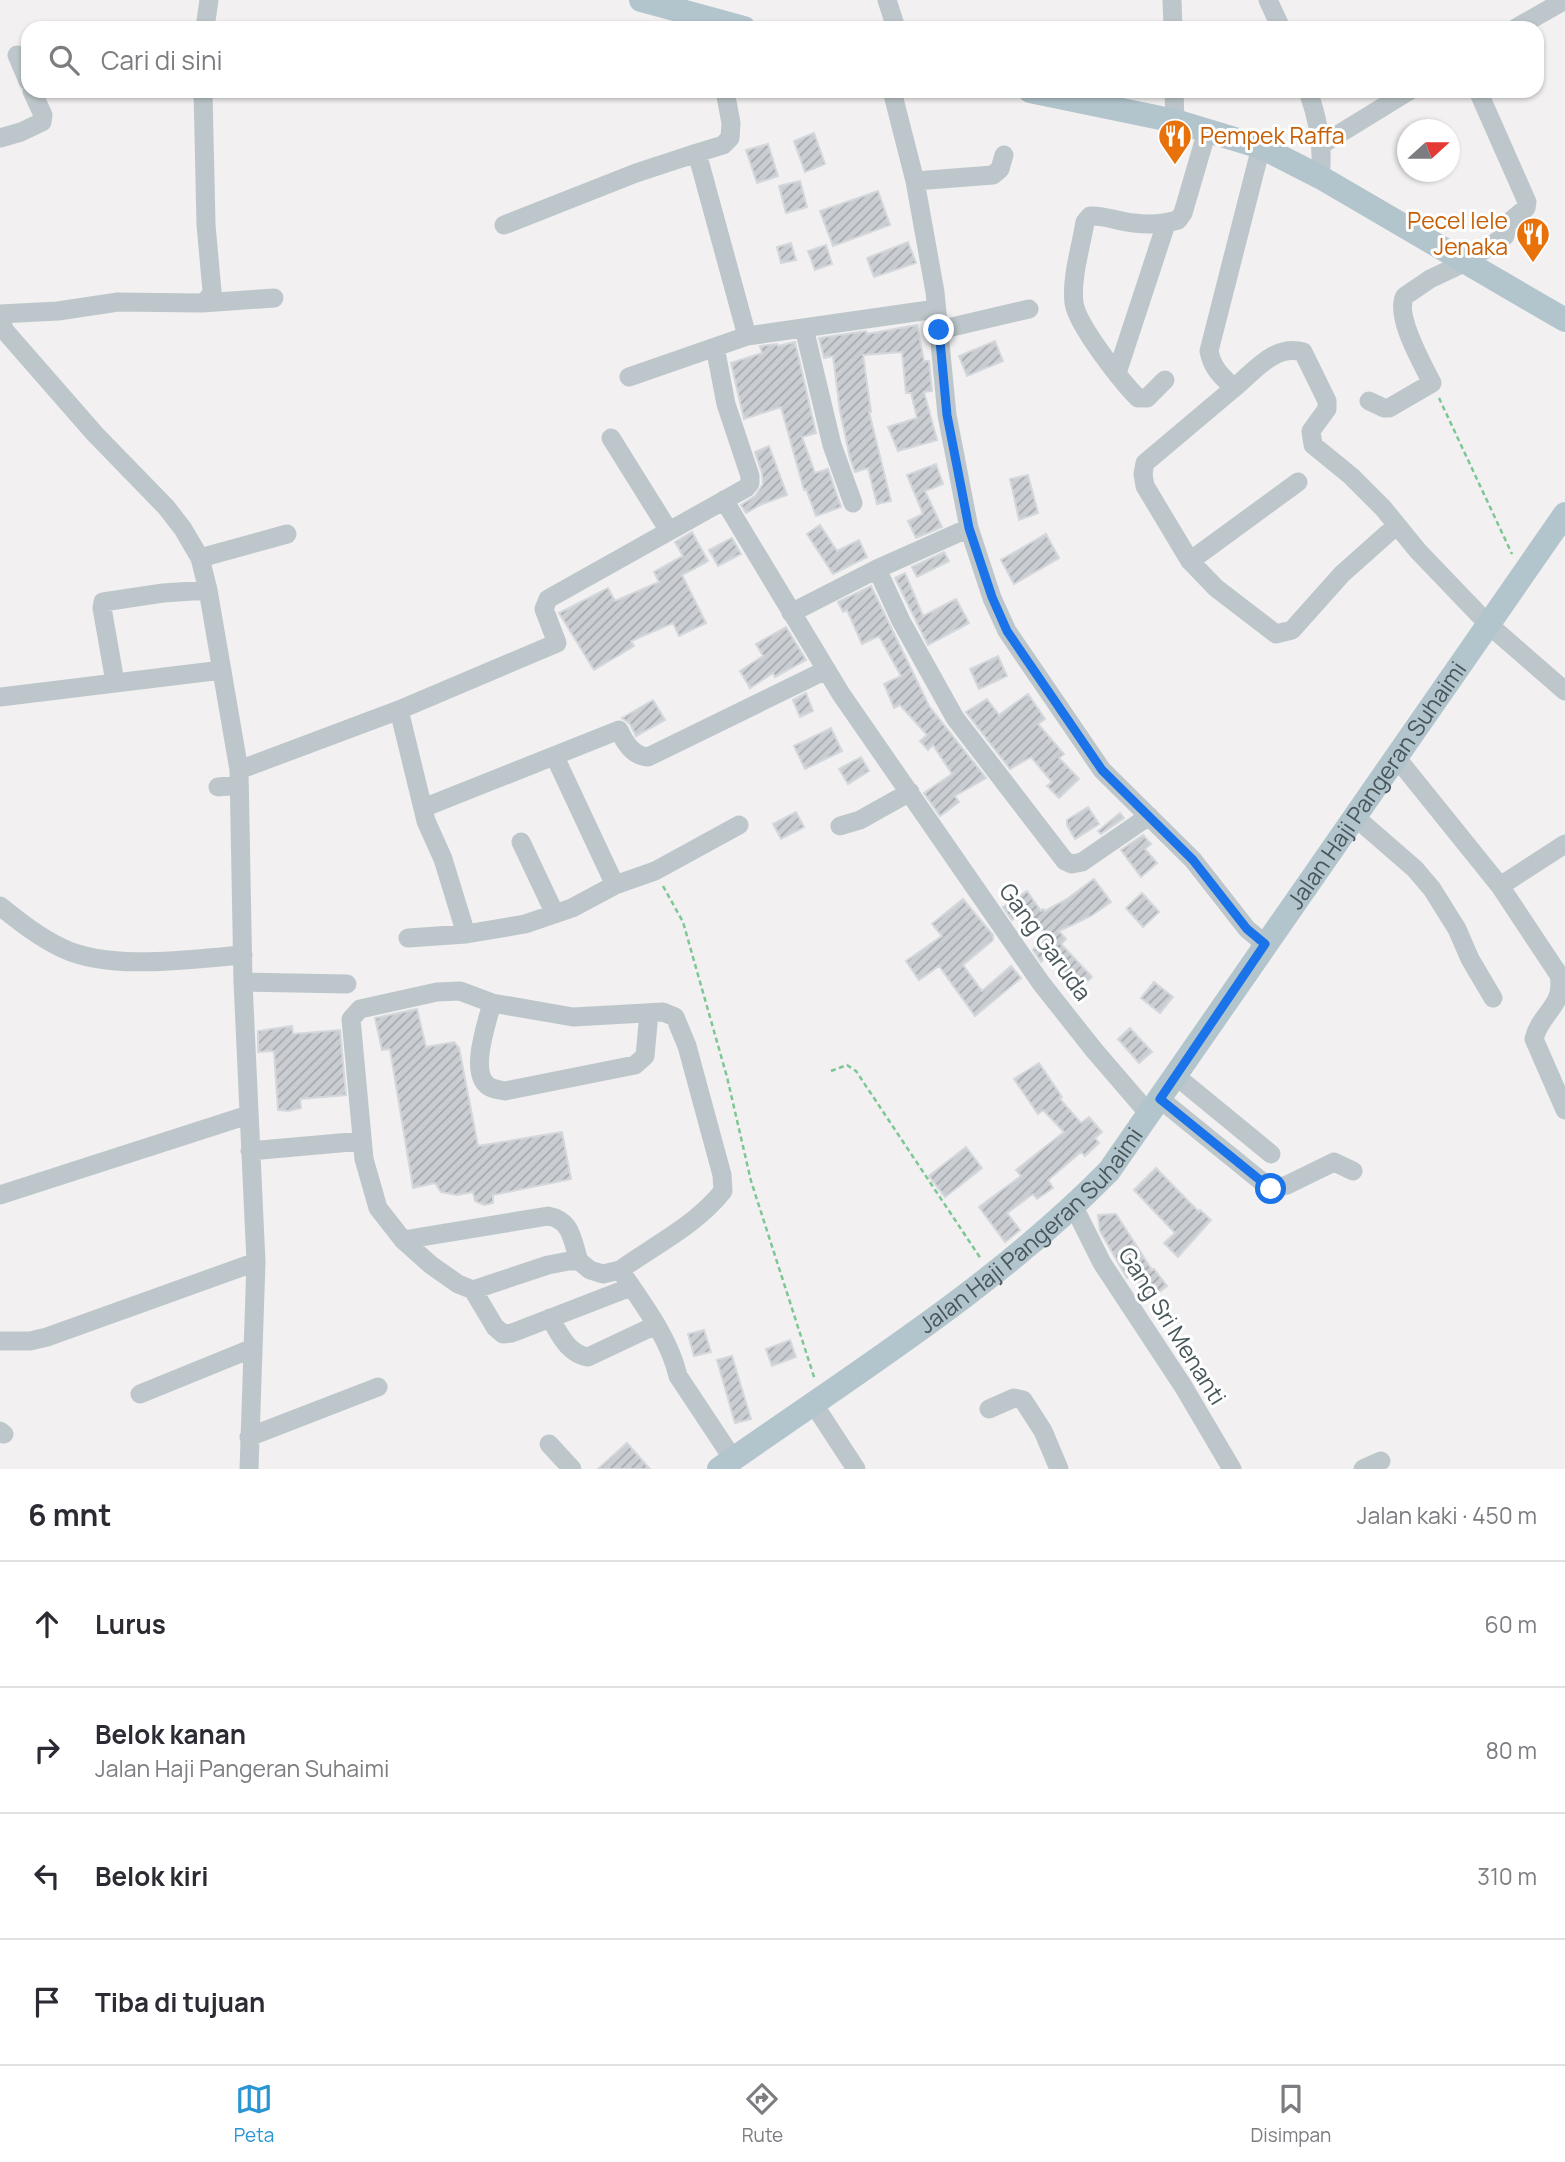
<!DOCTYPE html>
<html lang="id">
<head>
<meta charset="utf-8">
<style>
  :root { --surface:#fff; --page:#f2f2f3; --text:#2b2b33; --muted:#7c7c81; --line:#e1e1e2; --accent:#2995d3 }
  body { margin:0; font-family:Manrope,sans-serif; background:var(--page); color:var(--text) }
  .compass { position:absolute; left:1397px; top:119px; width:63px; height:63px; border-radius:50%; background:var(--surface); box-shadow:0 2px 5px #0004; rotate:69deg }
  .stop { position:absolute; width:21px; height:21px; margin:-16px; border:5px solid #1a73e8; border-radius:50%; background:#fff }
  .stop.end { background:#1a73e8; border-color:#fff; box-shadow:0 2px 7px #0008 }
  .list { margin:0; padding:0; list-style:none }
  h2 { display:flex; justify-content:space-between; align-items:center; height:91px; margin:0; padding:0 28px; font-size:30px }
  h2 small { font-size:23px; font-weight:400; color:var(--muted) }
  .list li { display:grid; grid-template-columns:46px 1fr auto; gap:21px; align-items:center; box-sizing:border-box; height:126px; padding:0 28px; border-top:2px solid var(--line) }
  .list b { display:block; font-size:26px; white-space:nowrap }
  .list p { margin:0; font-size:23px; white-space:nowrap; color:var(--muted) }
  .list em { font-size:23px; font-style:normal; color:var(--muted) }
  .icon { flex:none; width:38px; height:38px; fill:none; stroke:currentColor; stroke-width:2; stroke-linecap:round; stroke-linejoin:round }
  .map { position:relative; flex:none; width:1565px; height:1469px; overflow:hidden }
  .search { position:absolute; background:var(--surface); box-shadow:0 2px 5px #0004; left:21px; right:21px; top:21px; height:77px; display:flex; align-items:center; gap:18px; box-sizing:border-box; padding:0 24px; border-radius:21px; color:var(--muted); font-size:26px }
  .sheet { height:595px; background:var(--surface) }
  nav { display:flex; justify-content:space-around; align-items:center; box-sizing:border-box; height:98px; border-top:2px solid var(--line); background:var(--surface); font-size:19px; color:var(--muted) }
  nav a { display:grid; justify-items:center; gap:4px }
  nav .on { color:var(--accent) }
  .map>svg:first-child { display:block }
  .building { fill:url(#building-hatch); stroke:#d4d7db; stroke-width:2 }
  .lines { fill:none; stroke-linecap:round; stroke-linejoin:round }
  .path { stroke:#7dc794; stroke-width:2.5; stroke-dasharray:5 3.5; stroke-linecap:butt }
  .minor { stroke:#bdc7cb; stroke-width:19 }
  .major { stroke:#b2c4cc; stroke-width:24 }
  .route { stroke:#1a73e8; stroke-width:9 }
  .labels { text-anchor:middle; stroke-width:6; stroke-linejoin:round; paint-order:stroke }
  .food-label { font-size:23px; fill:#c56008; stroke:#fff; text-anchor:start }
  .street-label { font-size:23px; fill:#49575c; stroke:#fff }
</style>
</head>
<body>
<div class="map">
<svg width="1565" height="1469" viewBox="0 0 1565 1469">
  <defs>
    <pattern id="building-hatch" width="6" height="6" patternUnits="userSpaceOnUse" patternTransform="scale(1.75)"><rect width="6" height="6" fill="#caced2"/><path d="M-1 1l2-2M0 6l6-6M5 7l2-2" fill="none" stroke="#a6aaae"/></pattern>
  </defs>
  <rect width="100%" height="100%" fill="#f2f0f0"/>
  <!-- building -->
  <path class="building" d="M814 133 825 164 805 172 794 141Z
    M768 144 778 176 757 183 746 150Z
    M800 181 807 207 786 213 779 186Z
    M878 191 890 225 833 246 820 211Z
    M908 242 916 263 874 277 867 258Z
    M791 243 796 260 781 263 777 247Z
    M826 245 832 264 815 270 808 251Z
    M917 325 924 361H929L932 391 924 392 937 440 898 451 888 427 917 418 911 393H906L902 352 863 355 871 412H869L891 501 877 504 868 468 855 472 850 458 840 411 833 356 824 358 819 338 866 331 867 334Z
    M995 341 1003 361 967 376 959 356Z
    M795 342 816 433 802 437 815 473 828 469 841 507 816 516 806 489 804 490 781 407 744 419 731 363 762 353 760 346 777 344 778 346Z
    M769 446 787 495 760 505 746 513 741 505 755 496 763 484 762 473 755 452Z
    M936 464 943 484 925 491 942 527 916 538 908 521 923 514 907 475Z
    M1028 475 1038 513 1019 520 1010 479Z
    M820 525 837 551 859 540 867 557 833 574 807 534Z
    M692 532 708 561 682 575 706 623 679 636 673 623 631 641 634 646 594 670 559 613 608 588 615 601 659 582 654 572 683 556 675 542Z
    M1046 534 1059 558 1014 584 1001 560Z
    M732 538 741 554 718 566 709 550Z
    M944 552 949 561 917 577 912 567Z
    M905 573 923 616 956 599 969 623 928 645 895 578Z
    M871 586 929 706 986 778 955 796 959 802 940 816 924 793 952 774 933 745 928 750 920 741 927 735 900 705 894 708 884 684 901 676 879 636 862 644 847 610 843 612 838 602Z
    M786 627 806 660 775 677 773 673 750 688 740 671 763 656 756 644Z
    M998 656 1007 676 979 689 970 669Z
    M806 693 813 711 800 717 793 700Z
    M1028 694 1045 719 1038 724 1064 754 1059 758 1079 779 1059 798 1047 786 1052 782 1031 757 1010 769 966 712 987 699 999 715Z
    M653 700 665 720 636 736 630 724 622 718Z
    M831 728 842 751 805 769 794 746Z
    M861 757 869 771 848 784 839 769Z
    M1088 807 1099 824 1075 839 1067 825V820Z
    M796 812 804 827 781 839 773 824Z
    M1120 813 1124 818 1101 834 1098 831Z
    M1143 835 1151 844 1145 849 1157 863 1141 877 1121 850Z
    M1094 879 1111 902 1091 916 1059 931 1066 939 1061 944 1092 977 1079 989 1048 955 1041 962 1033 950 1047 936 1026 910 1012 920 1003 907 1027 891 1041 911 1043 909 1045 911 1067 899Z
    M1142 893 1159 912 1143 927 1126 908Z
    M963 899 993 935V940L963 965 982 991 1011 966 1021 978 975 1016 939 966 919 980 906 961 942 936 932 924Z
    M1154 982 1173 997 1160 1013 1141 998Z
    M417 1009 426 1047 454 1042 459 1048 478 1146 562 1132 571 1179 493 1195V1203L484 1205 475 1201 473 1192 457 1195 441 1192 435 1183 413 1188 390 1049 382 1050 375 1018Z
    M292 1026 293 1034 340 1030 346 1095 300 1099 301 1108 289 1111 278 1110 274 1051 258 1052V1031Z
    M1130 1028 1152 1052 1139 1063 1118 1039Z
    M1039 1063 1062 1097 1060 1099 1081 1123 1089 1117 1102 1132 1095 1138 1099 1143 1085 1156 1081 1152 1048 1180 1053 1188 1037 1199 1033 1194 1007 1213 1020 1230 1005 1242 979 1207 1021 1176 1016 1170 1064 1132 1043 1110 1038 1114 1014 1079Z
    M966 1147 982 1168 945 1197 929 1176Z
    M1156 1168 1199 1212 1200 1210 1211 1220 1178 1257 1164 1243 1175 1233 1134 1190Z
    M1116 1214 1152 1270 1154 1269 1167 1286 1150 1299 1132 1274 1127 1278 1100 1231 1098 1215Z
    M704 1330 711 1352 694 1356 688 1334Z
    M790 1340 796 1357 772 1366 766 1349Z
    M732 1356 751 1419 735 1423 717 1360Z
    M627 1443 650 1469H598Z"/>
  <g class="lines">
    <!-- path -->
    <path class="path" d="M1439 398 1512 554
      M663 886 683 922 727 1077 751 1181 815 1380
      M831 1071 847 1065 856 1071 981 1259"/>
    <!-- minor -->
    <path class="minor" d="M887 0 896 28
      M1172 0 1173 28
      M1268 0 1281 28
      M205 28 209 0
      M1516 28 1565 0
      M17 55 28 81
      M725 91 731 123 730 138 723 145 697 153 747 336 936 309
      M892 91 915 181 935 292 947 415 969 528 992 598 1007 631 1102 770 1193 860 1247 929 1265 944
      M1174 91 1175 121
      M1308 91C1318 119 1324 147 1320 177
      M0 138 21 132 42 122 43 115 32 91
      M1321 145 1409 91
      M1261 147 1209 351C1212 368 1222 377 1234 388L1145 463 1143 474 1145 486 1190 561 1216 588 1276 634 1292 630 1342 574 1397 525
      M915 181 993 175 1000 169 1004 155
      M504 225 636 173 697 153
      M202 303 274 298
      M0 314 58 311 118 302 202 303 209 298 212 291 206 225 203 91
      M0 319 5 331 95 434 166 507 183 529 200 558 208 590 239 770 243 982 256 1262 249 1469
      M804 328 832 445 853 503
      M939 330 1029 309
      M1117 373 1166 224
      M629 377 747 336
      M1165 380 1147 398H1138C1122 382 1077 325 1074 303 1071 278 1081 247 1085 222L1090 216C1105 215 1119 222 1134 223 1149 225 1164 224 1178 220L1183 213 1207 131
      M1234 388C1255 371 1274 344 1303 352L1327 401V409L1311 431 1313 445 1351 476 1383 508 1418 551 1488 624 1565 691
      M1369 401 1384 408H1389L1432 383C1422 363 1394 315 1405 296L1430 279 1466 262 1505 236 1507 224 1526 208 1527 202 1478 91
      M611 438 669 531
      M724 500 841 694 1041 983 1094 1050 1149 1114
      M200 558 287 534
      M1190 561 1298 482
      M877 569 901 621 955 718 1065 861 1072 864 1082 862 1149 816
      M791 613 877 569 969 528
      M115 682 102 608 103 602 163 593 208 590
      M0 697 222 670
      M399 710 426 821 443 859 466 934 525 924 572 908 615 885 655 871 739 825
      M555 757 615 885
      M1396 757 1500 886 1559 975C1565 1007 1541 1011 1534 1039L1565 1110
      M239 770 399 710 557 643 544 609 548 599 746 488 750 483V476L726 404 715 347
      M218 787 238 785
      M423 808 619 730C625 743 633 756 648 757L826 670
      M1354 816 1415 869 1432 889 1457 929 1470 959 1493 998
      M840 826 860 820 910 792
      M521 842 555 914
      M1500 886 1565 844
      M0 906C20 922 40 938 64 949 112 971 191 959 243 955
      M408 938 466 934
      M243 982 347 984
      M492 1003C487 1023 469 1072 488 1086 492 1089 500 1090 505 1091L635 1065 645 1056 649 1013
      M1176 1076 1271 1154
      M1160 1099 1271 1189 1287 1185 1334 1162 1353 1171
      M250 1151 362 1141
      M0 1195 248 1115
      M1074 1207 1102 1263 1183 1386 1232 1469
      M403 1240 548 1216C572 1220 572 1240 579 1261
      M620 1270C656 1244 695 1226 723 1191L722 1175 687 1046 675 1017 663 1012 573 1017 492 1003 460 991 437 992 360 1009 351 1019 364 1159 378 1208 403 1240 431 1265 458 1284 473 1290 548 1265 569 1261H579L590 1270 603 1274 620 1270C642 1303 669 1337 678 1376L733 1459
      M473 1290 495 1327 503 1334 512 1333 631 1287
      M550 1318C560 1335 568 1354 588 1357L656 1325
      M0 1341H30L47 1337 256 1262
      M140 1394 253 1348
      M813 1403 856 1469
      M989 1409 1014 1398 1023 1400 1043 1431 1059 1469
      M0 1431 4 1434
      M249 1437 378 1387
      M549 1444 572 1469
      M1363 1469 1381 1461"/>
    <!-- major -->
    <g class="major">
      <path d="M641 0 744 28"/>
      <path d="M1030 91 1175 121 1261 147 1320 177 1565 320"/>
      <path id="s1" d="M719 1469C852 1375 994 1288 1109 1171L1565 514"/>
    </g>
  </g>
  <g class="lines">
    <!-- route -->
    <path class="route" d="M939 330 947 415 969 528 992 597 1007 631 1102 770 1193 860 1247 929 1265 944 1160 1099 1271 1189"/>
  </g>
  <!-- icons -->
  <defs>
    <g id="restaurant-pin" transform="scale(1.75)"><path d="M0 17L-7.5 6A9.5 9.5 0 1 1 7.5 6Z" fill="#e8710a" stroke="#fff"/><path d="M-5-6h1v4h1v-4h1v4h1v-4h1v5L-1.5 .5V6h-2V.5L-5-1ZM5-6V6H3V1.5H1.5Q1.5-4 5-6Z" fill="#fff"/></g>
  </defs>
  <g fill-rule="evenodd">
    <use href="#restaurant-pin" x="1175" y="136"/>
    <use href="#restaurant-pin" x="1533" y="234"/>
  </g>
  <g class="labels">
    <!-- food labels -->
    <g class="food-label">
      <text x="1200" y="144">Pempek Raffa</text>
      <text x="1508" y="229" text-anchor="end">Pecel lele<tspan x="1508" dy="26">Jenaka</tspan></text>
    </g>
    <!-- street labels -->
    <g class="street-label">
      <text dy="8" stroke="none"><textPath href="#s1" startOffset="961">Jalan Haji Pangeran Suhaimi</textPath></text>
      <text transform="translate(1045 942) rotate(54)" y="8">Gang Garuda</text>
      <text dy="8" stroke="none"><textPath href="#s1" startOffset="394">Jalan Haji Pangeran Suhaimi</textPath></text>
      <text transform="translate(1172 1326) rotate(58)" y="8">Gang Sri Menanti</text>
    </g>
  </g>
</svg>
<svg class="compass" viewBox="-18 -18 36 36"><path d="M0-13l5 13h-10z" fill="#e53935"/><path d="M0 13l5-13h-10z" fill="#7c7c81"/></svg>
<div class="stop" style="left:1271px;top:1189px"></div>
<div class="stop end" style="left:939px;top:330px"></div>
<div class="search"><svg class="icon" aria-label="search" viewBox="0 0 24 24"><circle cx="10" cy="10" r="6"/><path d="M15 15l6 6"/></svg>Cari di sini</div>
</div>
<section class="sheet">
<h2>6 mnt<small>Jalan kaki · 450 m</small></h2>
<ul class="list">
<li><svg class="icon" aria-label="ahead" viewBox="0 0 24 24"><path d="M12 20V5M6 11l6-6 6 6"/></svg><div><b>Lurus</b></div><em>60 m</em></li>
<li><svg class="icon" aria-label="right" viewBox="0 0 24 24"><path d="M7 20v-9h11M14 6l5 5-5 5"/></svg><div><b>Belok kanan</b><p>Jalan Haji Pangeran Suhaimi</p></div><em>80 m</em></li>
<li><svg class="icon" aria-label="left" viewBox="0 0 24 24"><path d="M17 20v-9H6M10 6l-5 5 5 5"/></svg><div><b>Belok kiri</b></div><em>310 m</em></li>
<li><svg class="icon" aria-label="arrive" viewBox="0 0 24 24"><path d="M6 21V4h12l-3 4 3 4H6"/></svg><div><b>Tiba di tujuan</b></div></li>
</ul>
</section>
<nav>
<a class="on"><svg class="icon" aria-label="map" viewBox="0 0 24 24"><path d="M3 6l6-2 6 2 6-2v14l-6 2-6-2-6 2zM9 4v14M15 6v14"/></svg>Peta</a>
<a><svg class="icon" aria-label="directions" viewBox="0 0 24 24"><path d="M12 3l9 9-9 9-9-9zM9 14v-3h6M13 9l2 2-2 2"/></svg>Rute</a>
<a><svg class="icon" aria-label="saved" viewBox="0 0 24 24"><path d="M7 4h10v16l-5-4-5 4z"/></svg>Disimpan</a>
</nav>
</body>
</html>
